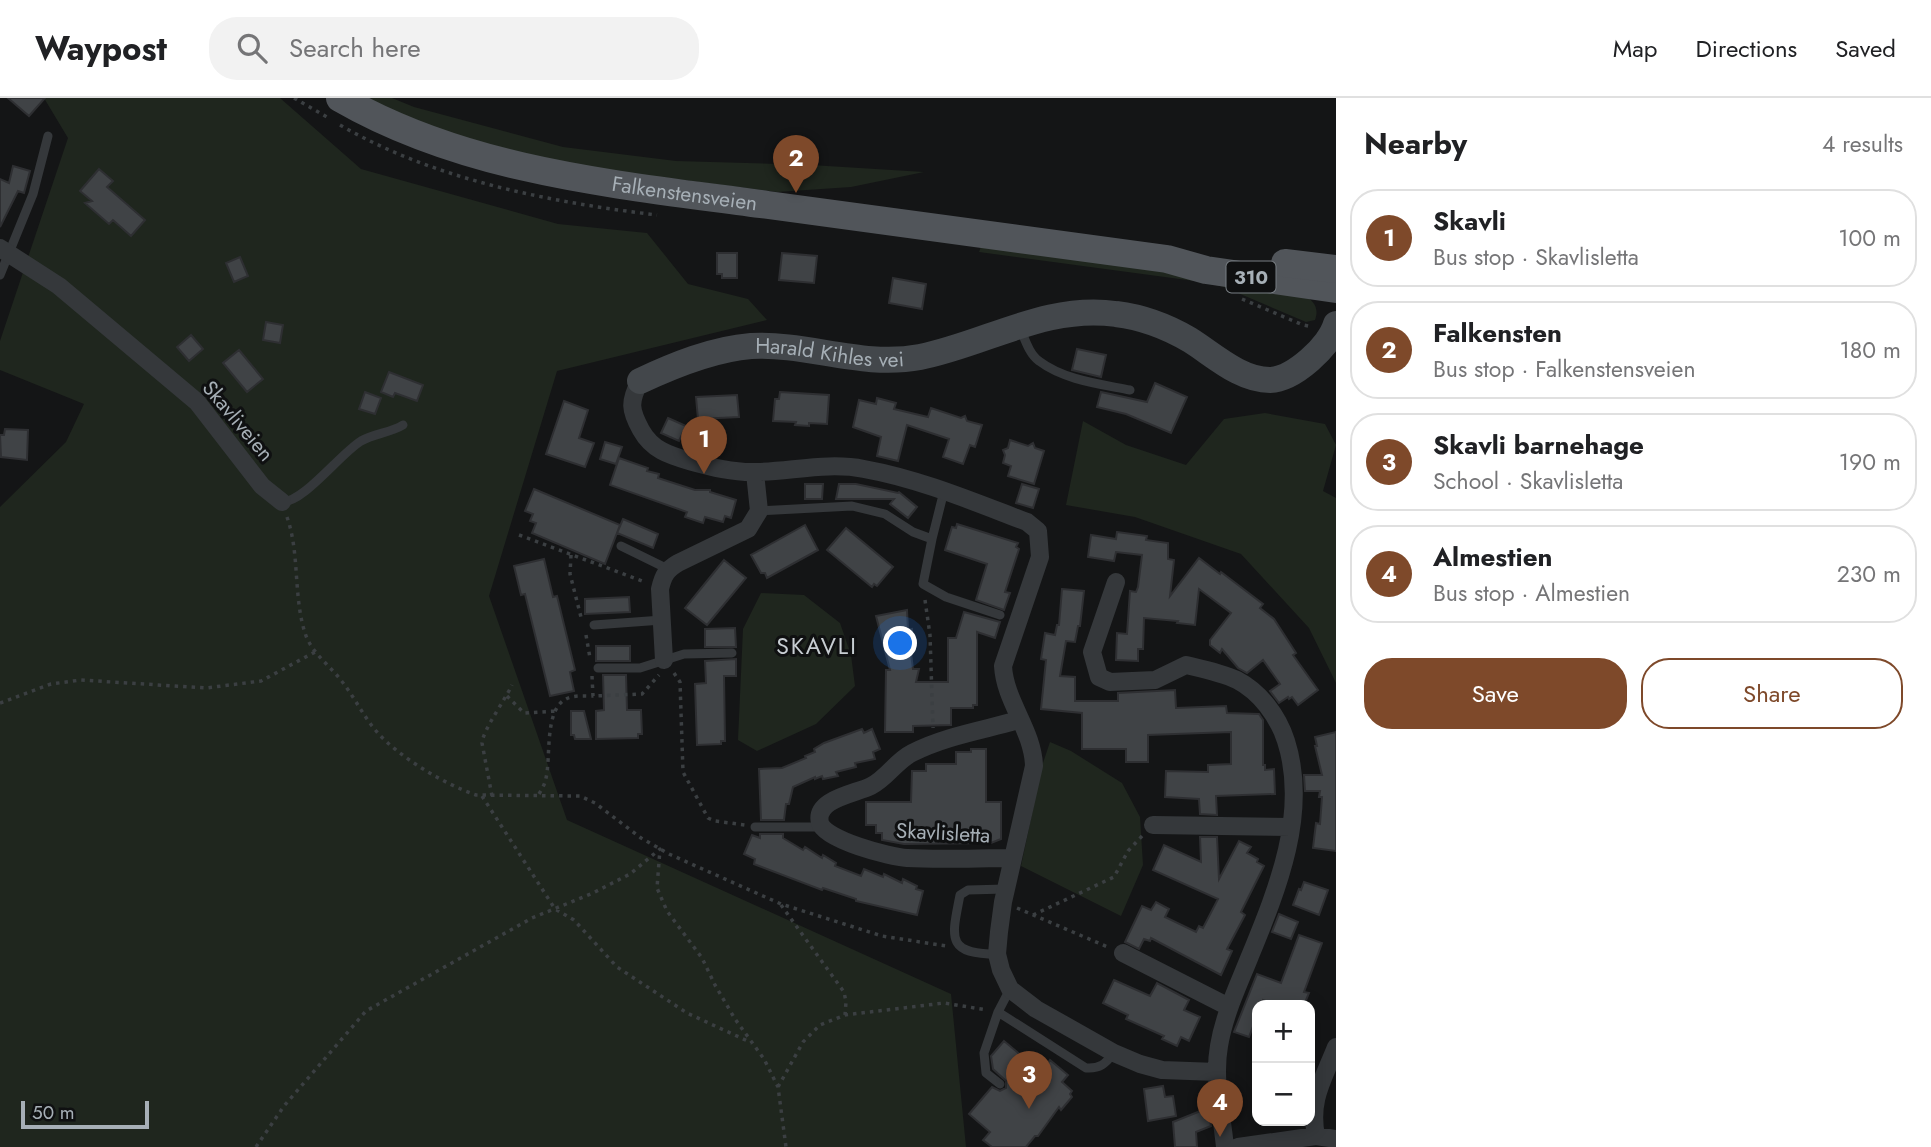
<!DOCTYPE html>
<html lang="en">
<head>
<meta charset="utf-8">
<style>
  :root { --surface:#fff; --page:#f2f2f2; --text:#202124; --muted:#757577; --line:#e0e0e0; --accent:#7e492a }
  body { margin:0; font-family:Jost,sans-serif; background:var(--page); color:var(--text) }
  .controls { position:absolute; right:21px; bottom:21px; display:grid; overflow:hidden; border-radius:14px; box-shadow:0 4px 18px #0003 }
  .controls button { width:63px; height:63px; display:grid; place-items:center; padding:0; border:0; border-bottom:2px solid var(--line); background:var(--surface); color:var(--text); font:35px sans-serif }
  .scale { position:absolute; left:21px; bottom:18px; width:128px; box-sizing:border-box; padding-left:7px; border:4px solid #a6afb6; border-top:0; font-size:19px; line-height:24px; white-space:nowrap; color:#a6afb6; -webkit-text-stroke:5px #0f1011; paint-order:stroke }
  .you { position:absolute; left:901px; top:546px; width:24px; height:24px; margin:-18px; border:5px solid #fff; border-radius:50%; background:#1a73e8; box-shadow:0 0 0 10px #1a73e833 }
  .badge { display:grid; place-items:center; width:46px; height:46px; border-radius:50%; background:var(--accent); color:#fff; font-size:23px; font-weight:700 }
  .pin { position:absolute; translate:-50% -58px; filter:drop-shadow(0 2px 4px #0008) }
  .pin::after { content:''; position:absolute; top:37px; width:24px; height:21px; background:inherit; clip-path:polygon(0 0,100% 0,50% 100%) }
  .list { margin:0; padding:0; list-style:none }
  h2 { display:flex; justify-content:space-between; align-items:center; height:91px; margin:0; padding:0 28px; font-size:30px }
  h2 small { font-size:23px; font-weight:400; color:var(--muted) }
  .list li { display:grid; grid-template-columns:46px 1fr auto; gap:21px; align-items:center; box-sizing:border-box; height:98px; margin:0 14px 14px; padding:0 14px; border:2px solid var(--line); border-radius:28px }
  .list b { display:block; font-size:26px; white-space:nowrap }
  .list p { margin:0; font-size:23px; white-space:nowrap; color:var(--muted) }
  .list em { font-size:23px; font-style:normal; color:var(--muted) }
  .actions { display:flex; gap:14px; padding:21px 28px }
  .actions a { flex:1; padding:16px 0; border:2px solid var(--accent); border-radius:28px; text-align:center; font-size:24px; color:var(--accent) }
  .actions .main { background:var(--accent); color:#fff }
  .icon { flex:none; width:38px; height:38px; fill:none; stroke:currentColor; stroke-width:2; stroke-linecap:round; stroke-linejoin:round }
  .map { position:relative; flex:none; width:1336px; height:1049px; overflow:hidden }
  header { display:flex; align-items:center; gap:42px; box-sizing:border-box; height:98px; padding:0 35px; background:var(--surface); border-bottom:2px solid var(--line) }
  header strong { font-size:33px }
  nav { display:flex; gap:38px; margin-inline-start:auto; font-size:24px }
  .search { width:490px; height:63px; background:var(--page); display:flex; align-items:center; gap:18px; box-sizing:border-box; padding:0 24px; border-radius:28px; color:var(--muted); font-size:26px }
  main { display:flex }
  aside { flex:1; background:var(--surface) }
  .map>svg:first-child { display:block }
  .green { fill:#1f261e }
  .building { fill:#404346; stroke:#2e2f32; stroke-width:2 }
  .lines { fill:none; stroke-linecap:round; stroke-linejoin:round }
  .path { stroke:#3b3f42; stroke-width:3.5; stroke-dasharray:3.5 5; stroke-linecap:butt }
  .lane { stroke:#35383b; stroke-width:9 }
  .street { stroke:#35383b; stroke-width:18 }
  .secondary { stroke:#43474b; stroke-width:26 }
  .primary { stroke:#51555a; stroke-width:28 }
  .labels { text-anchor:middle; stroke-width:6; stroke-linejoin:round; paint-order:stroke }
  .shield { fill:#0f1011; stroke:#797f84; stroke-width:2 }
  .shield-label { font-size:19px; font-weight:bold; fill:#a6afb6 }
  .street-label { font-size:21px; fill:#a6afb6; stroke:#0f1011 }
  .neighbourhood-label { font-size:23px; letter-spacing:2px; fill:#c7cdd2; stroke:#0f1011 }
</style>
</head>
<body>
<header>
<strong>Waypost</strong>
<div class="search"><svg class="icon" aria-label="search" viewBox="0 0 24 24"><circle cx="10" cy="10" r="6"/><path d="M15 15l6 6"/></svg>Search here</div>
<nav><a>Map</a><a>Directions</a><a>Saved</a></nav>
</header>
<main>
<div class="map">
<svg width="1336" height="1049" viewBox="0 0 1336 1049">
  <rect width="100%" height="100%" fill="#141516"/>
  <!-- green -->
  <path class="green" d="M44 0H280L361 71 558 126 647 135 688 186 748 201 767 222 557 273 489 498 567 722 951 896 966 1049H0V409L66 344 84 306 0 272V243L68 40Z
    M356 0H392L414 9 563 49 676 63 811 67 924 74 851 89 777 94 518 61Z
    M982 146 1283 189C1298 195 1323 200 1315 222L1306 224 1224 189 1202 184 979 154Z
    M1265 315 1325 326 1336 347 1323 393 1336 400V585L1309 530 1241 456 1135 419 1066 407 1083 323 1126 347 1186 367 1224 321Z
    M761 495 804 497 840 525 851 557 855 588 816 626 757 653 738 642 743 531Z
    M1050 644 1071 653 1122 685 1140 719 1143 767 1121 818 1021 768 1042 668Z"/>
  <!-- building -->
  <path class="building" d="M8 0H45L29 18Z
    M13 68 30 73 24 95 18 93 0 129V81L9 85Z
    M99 71 113 83 107 89 145 122 131 138 113 122 109 126 85 105 92 103 80 93Z
    M717 155H737V180H722V176H717Z
    M782 155 817 158 814 185 779 182Z
    M240 159 248 178 234 184 226 165Z
    M893 180 926 186 922 211 889 205Z
    M266 224 283 227 280 245 263 242Z
    M191 237 203 251 189 263 177 249Z
    M1077 251 1106 257 1101 279 1072 272Z
    M239 252 263 281 247 294 223 265Z
    M389 274 423 287 417 303 395 295 393 299 381 294Z
    M1155 285 1187 299 1171 335 1126 316 1097 309 1101 294 1147 304Z
    M365 294 381 300 375 316 359 311Z
    M780 294 829 297 827 326 809 325V328L795 327 796 324 773 323 775 301H779Z
    M737 297 739 319 698 321 696 299Z
    M877 300 896 305 894 311 928 319 931 310 961 320 965 318 967 323 982 327 975 349 970 347 963 366 943 359 949 341 907 327 898 363 877 358 881 339 853 329 859 302 876 306Z
    M564 303 588 312 579 340 594 345 585 369 546 356Z
    M668 320 686 328 679 343 661 335Z
    M5 331 28 332 27 362 1 359 0 337H4Z
    M1010 342 1028 348 1033 345 1035 350 1044 353 1034 386 1008 378 1011 368 1003 365 1005 357 1003 352 1008 350Z
    M605 344 622 349 616 366 600 361Z
    M619 360 648 370 647 373 659 376 658 380 695 392H710V394L736 402 731 420 725 418 723 424 705 419 703 425 685 419 687 414 610 387Z
    M805 386H823L822 401H805Z
    M839 386H856L898 395 899 394 917 409 908 420 890 406 894 401H836Z
    M1022 386 1039 391 1033 410 1016 405Z
    M534 391 620 427 605 466 532 435 536 425 530 423 533 416 525 413Z
    M623 421 658 436 653 450 617 435Z
    M957 426 1018 445 1016 449 1019 451 1005 494 1010 495 1004 512 976 502 987 466 945 452 952 429 956 430Z
    M805 427 818 452 767 480 765 475H761L751 457Z
    M846 430 893 469 877 488 874 486 872 489 827 452Z
    M1117 434 1147 438 1146 442 1168 445V461L1174 462 1170 498 1199 460 1220 476 1221 474 1263 506 1260 510 1274 521 1296 555 1293 557 1318 592 1298 607 1292 599 1289 601 1288 599 1279 605 1270 593 1280 586 1263 562 1247 575 1238 570 1222 551 1220 555 1210 547V542L1231 515 1199 491 1195 527 1177 525 1178 523 1144 520 1143 551H1138V563L1116 562 1117 535 1127 536 1130 493 1136 494 1138 489 1142 457 1116 454 1114 463 1088 459 1091 437 1116 441Z
    M544 461 553 499 557 498 575 572 570 574 574 593 550 598 525 496 521 497 514 468Z
    M724 462 746 480 707 527 685 510Z
    M1062 491 1084 493 1080 528H1078L1075 544 1066 543 1060 578 1075 579V603H1118V595L1175 592 1176 610 1226 608 1227 615 1259 616 1263 622V667H1265V672L1274 671 1275 696 1216 698 1217 717 1200 716 1199 701 1165 699 1166 673 1208 674V667L1231 666V634L1148 637V664H1126V651H1082V615L1041 611 1046 562 1041 561 1045 535 1055 537 1057 527H1059Z
    M629 499 630 514 585 516V501Z
    M907 512 908 532 912 531 913 546 910 547 913 571H919L916 584H948V540H956L964 514 1000 524 995 540 977 534V607H973V610H951V627L913 628V634H885L886 572H890L876 518Z
    M735 530 736 549H705V531Z
    M596 548H630V563H596Z
    M736 561V578H724L725 643H721V646L697 647 695 586 706 585 705 563Z
    M603 577H626L627 612H641L642 636H638V640L596 641V613L604 612Z
    M571 613H584L591 641H575L574 637H571Z
    M862 631 864 635 872 631 880 651 873 654 875 661 855 665 856 669 836 674 838 678 823 681 822 678 815 681V679L793 689 789 706H786L784 722H761L759 671 782 670 806 660 805 658 815 654 814 651 824 645Z
    M1336 634V753L1313 750 1316 725 1320 726 1322 699H1319L1320 693H1305L1304 677H1322L1315 648H1317L1315 639Z
    M971 651H986V704H1001V741L991 745 904 746 882 742V735H876V727H866V704H911L912 673H926V666H956V654H971Z
    M760 736H783V740L803 752 805 749 822 760 823 757 836 765 835 768 861 778 864 771 883 779 884 776 902 785 903 781 917 788 916 791 923 793 917 817 856 803V801L823 790 822 792 754 766 755 761 744 756 752 737 760 740Z
    M1200 739H1217L1219 781 1239 743 1251 749 1247 755 1258 761 1257 764 1264 768 1241 814 1245 817 1227 851 1232 853 1221 877 1151 840 1150 843 1144 841 1139 851 1125 844 1142 808 1151 812 1156 804 1169 811 1165 819 1196 834 1199 828 1203 830 1218 801 1153 772 1164 747 1201 764Z
    M1304 784 1328 792 1319 817 1293 807 1299 791 1301 792Z
    M1279 816 1298 824 1291 841 1272 834Z
    M1299 837 1322 845 1304 894 1309 895 1304 907H1277L1263 902 1261 907H1257V918L1249 939 1234 934 1257 876 1281 885Z
    M1114 882 1150 898 1157 885 1189 902 1184 912 1200 919 1189 943 1181 939 1177 948 1162 941 1164 938 1126 921 1128 917 1103 905Z
    M1004 943 1023 959 1027 954 1045 969 1050 962 1068 977 1062 984 1072 993 1070 996 1072 999 1061 1012 1059 1009 1038 1038H1035L1026 1049H992L983 1042 990 1034 969 1016 992 989 1000 993 1006 990V983L993 971 991 958Z
    M1163 988 1165 999 1173 998 1176 1018 1148 1023 1144 991Z
    M1208 1010 1211 1028 1196 1034 1197 1049H1175L1173 1024Z"/>
  <g class="lines">
    <!-- path -->
    <path class="path" d="M294 0 327 19
      M340 27C435 82 549 104 657 117
      M1242 201 1303 227 1313 229
      M287 419C300 456 293 497 305 535 311 554 328 566 340 581 354 598 363 618 377 634 399 659 444 686 476 697L580 698 595 705 641 740 669 756 781 806 882 838 946 848
      M519 437 645 484
      M571 457 570 476 582 523
      M925 502 930 537 933 630
      M586 537 590 560
      M674 575 680 584 683 674 708 720 715 723 745 727
      M592 578 593 598 642 596 659 577
      M507 598 524 615 557 613
      M0 605 51 586 81 582 206 590 261 583 315 554
      M539 696C542 691 545 686 546 680 551 660 544 612 566 601 573 597 585 598 593 598
      M482 698 555 811 574 822 617 869 687 915 752 945
      M492 698 482 645C483 632 505 602 512 587
      M781 807 844 894 846 904 845 917
      M1017 810 1110 850
      M1033 817 1114 779 1128 753 1143 737
      M778 989 803 944 820 927 845 917 944 905 987 912
      M256 1049 284 1008 366 913 532 820 593 795 630 776 660 751 657 790 667 813 702 860 715 887 735 921 764 961 778 989 786 1049"/>
    <!-- lane -->
    <path class="lane" d="M0 177 33 96 48 38
      M1020 230C1025 241 1029 256 1039 263 1064 282 1100 286 1130 292
      M944 393 932 441 923 486 946 499 1000 517
      M282 404C304 404 340 356 361 343 375 335 390 335 403 327
      M759 413 852 408 885 416 913 434 932 441
      M621 448 668 471
      M594 527 662 522
      M598 570H640L684 556 732 555
      M755 729H822
      M997 856C945 856 952 839 960 797L968 792 1005 791
      M1010 891 998 914 1086 970C1100 971 1105 966 1114 955
      M998 914 984 955 986 975 1000 986"/>
    <!-- street -->
    <path class="street" d="M0 150 59 188 197 304 262 388 282 404
      M640 283C629 304 630 312 641 332 652 352 669 357 689 363 711 369 734 375 757 374 793 373 829 364 864 371 920 381 974 404 1027 424L1038 433 1040 459 1003 568C1005 604 1033 632 1034 668L1003 804 999 834 997 856 1001 872 1010 891 1036 911 1114 955 1140 966 1162 972 1217 974
      M1116 484 1092 554 1099 579 1110 584 1155 582 1186 567C1203 571 1222 575 1237 582 1260 594 1278 618 1286 643 1309 715 1277 792 1250 858 1238 888 1224 917 1219 948 1213 981 1222 1017 1225 1049
      M664 562 660 491C663 478 666 472 678 465L748 431 759 413 755 375
      M1153 727 1291 729
      M1013 760C978 760 942 762 907 760 890 759 825 742 820 725 814 701 855 696 871 688 887 680 896 663 912 655 945 638 984 632 1019 622
      M1123 855 1229 909
      M1316 1038C1309 1002 1323 982 1336 949
      M1238 1049 1316 1038 1336 1041"/>
    <!-- secondary -->
    <path class="secondary" id="s1" d="M640 283C674 267 713 251 751 248 808 245 862 270 920 259 986 246 1046 206 1116 216 1141 219 1168 229 1190 242 1214 257 1240 282 1270 282 1294 281 1330 248 1336 226"/>
    <!-- primary -->
    <g class="primary">
      <path id="s2" d="M340 0C470 75 623 87 768 107 901 125 1034 143 1167 161L1206 172 1336 191"/>
      <path d="M1285 165 1336 171"/>
    </g>
  </g>
  <g class="labels">
    <!-- shield labels -->
    <rect class="shield" x="1226.5" y="163.5" width="49" height="31" rx="5"/>
    <g class="shield-label">
      <text x="1251" y="186">310</text>
    </g>
    <!-- street labels -->
    <g class="street-label">
      <text dy="7" stroke="none"><textPath href="#s2" startOffset="360">Falkenstensveien</textPath></text>
      <text dy="7" stroke="none"><textPath href="#s1" startOffset="196">Harald Kihles vei</textPath></text>
      <text transform="translate(238 323) rotate(50)" y="7">Skavliveien</text>
      <text transform="translate(943 735) rotate(3)" y="7">Skavlisletta</text>
    </g>
    <!-- neighbourhood labels -->
    <g class="neighbourhood-label">
      <text x="817" y="556">SKAVLI</text>
    </g>
  </g>
</svg>
<div class="controls">
<button>+</button>
<button>−</button>
</div>
<div class="scale">50 m</div>
<div class="you"></div>
<div class="pin badge" style="left:704px;top:376px">1</div>
<div class="pin badge" style="left:796px;top:95px">2</div>
<div class="pin badge" style="left:1029px;top:1011px">3</div>
<div class="pin badge" style="left:1220px;top:1039px">4</div>
</div>
<aside>
<h2>Nearby<small>4 results</small></h2>
<ul class="list">
<li><span class="badge">1</span><div><b>Skavli</b><p>Bus stop · Skavlisletta</p></div><em>100 m</em></li>
<li><span class="badge">2</span><div><b>Falkensten</b><p>Bus stop · Falkenstensveien</p></div><em>180 m</em></li>
<li><span class="badge">3</span><div><b>Skavli barnehage</b><p>School · Skavlisletta</p></div><em>190 m</em></li>
<li><span class="badge">4</span><div><b>Almestien</b><p>Bus stop · Almestien</p></div><em>230 m</em></li>
</ul>
<div class="actions"><a class="main">Save</a><a>Share</a></div>
</aside>
</main>
</body>
</html>
